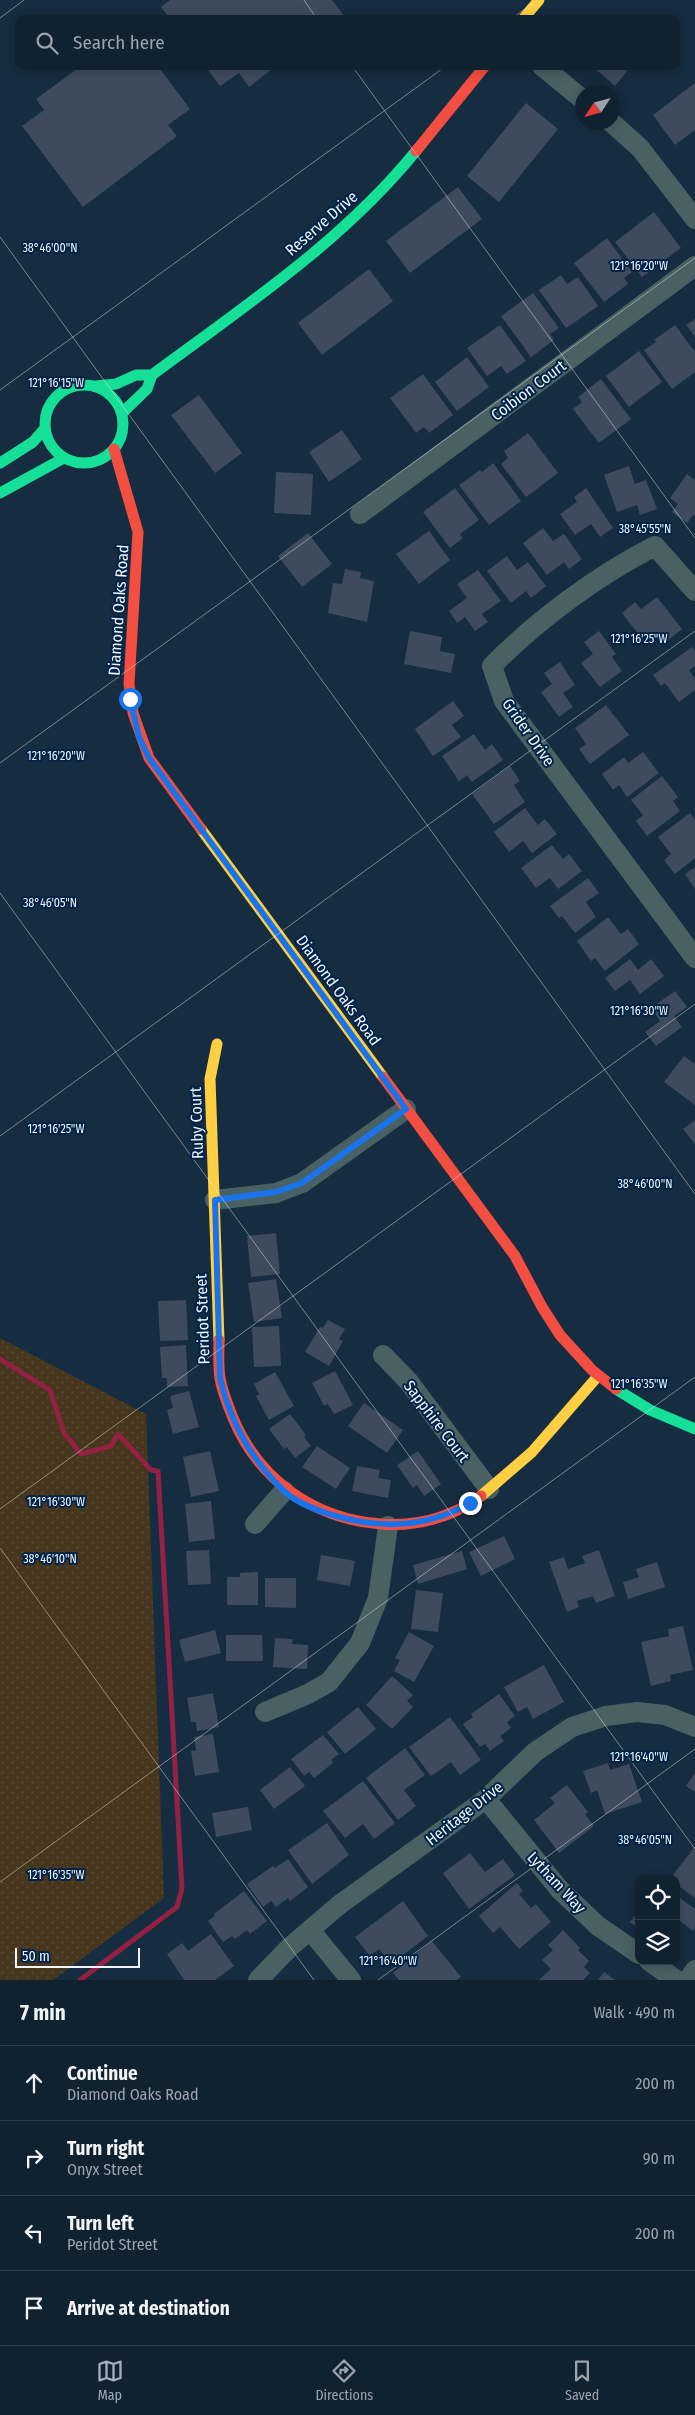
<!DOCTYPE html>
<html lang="en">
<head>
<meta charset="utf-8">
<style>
  :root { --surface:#102130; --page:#192938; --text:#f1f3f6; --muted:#9ca3ab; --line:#303e4c; --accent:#a4afba }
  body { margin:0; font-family:"Fira Sans Condensed",sans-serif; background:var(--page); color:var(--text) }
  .controls { position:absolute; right:15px; bottom:15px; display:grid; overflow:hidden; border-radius:10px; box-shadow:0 2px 12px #0003 }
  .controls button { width:45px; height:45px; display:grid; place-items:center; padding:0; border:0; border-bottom:1px solid var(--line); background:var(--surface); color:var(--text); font:25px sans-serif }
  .compass { position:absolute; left:575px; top:85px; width:45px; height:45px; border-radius:50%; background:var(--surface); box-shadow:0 2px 12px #0003; rotate:234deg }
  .scale { position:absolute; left:15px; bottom:12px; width:125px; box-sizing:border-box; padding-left:5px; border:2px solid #f0f5fb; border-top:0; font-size:14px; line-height:18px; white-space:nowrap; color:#f0f5fb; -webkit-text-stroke:4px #002347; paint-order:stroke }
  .stop { position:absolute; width:15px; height:15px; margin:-11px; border:4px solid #1a73e8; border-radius:50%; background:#fff }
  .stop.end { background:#1a73e8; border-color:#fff; box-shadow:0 1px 5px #0008 }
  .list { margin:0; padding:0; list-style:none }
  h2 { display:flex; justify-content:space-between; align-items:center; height:65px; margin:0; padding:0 20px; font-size:21px }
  h2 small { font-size:16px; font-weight:400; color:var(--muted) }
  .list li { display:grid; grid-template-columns:32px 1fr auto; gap:15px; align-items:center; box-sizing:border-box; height:75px; padding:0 20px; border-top:1px solid var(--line) }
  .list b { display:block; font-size:19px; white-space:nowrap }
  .list p { margin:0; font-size:16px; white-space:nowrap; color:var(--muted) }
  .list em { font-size:16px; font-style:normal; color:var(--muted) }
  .icon { flex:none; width:28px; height:28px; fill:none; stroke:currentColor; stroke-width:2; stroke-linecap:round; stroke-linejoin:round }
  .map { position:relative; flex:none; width:695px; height:1980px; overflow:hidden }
  .search { position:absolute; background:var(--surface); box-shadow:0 2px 12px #0003; left:15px; right:15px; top:15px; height:55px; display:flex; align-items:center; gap:12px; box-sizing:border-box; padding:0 18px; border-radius:10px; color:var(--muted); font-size:19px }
  .sheet { height:365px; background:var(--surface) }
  nav { display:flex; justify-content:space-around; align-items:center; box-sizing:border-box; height:70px; border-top:1px solid var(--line); background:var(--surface); font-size:14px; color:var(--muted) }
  nav a { display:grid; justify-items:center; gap:2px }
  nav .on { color:var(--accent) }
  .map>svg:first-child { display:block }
  .grass { fill:url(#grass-dots) }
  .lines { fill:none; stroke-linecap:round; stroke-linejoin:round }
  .stream { stroke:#932143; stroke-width:5 }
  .building { fill:#3e4b5f }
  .street { stroke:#496163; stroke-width:20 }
  .fast { stroke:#16e098; stroke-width:11 }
  .slow { stroke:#ffcf43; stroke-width:11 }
  .jam { stroke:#f24e42; stroke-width:11 }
  .route { stroke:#1a73e8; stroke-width:6 }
  .ticks { fill:none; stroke:#f0f5fb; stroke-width:1; stroke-opacity:0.45 }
  .labels { text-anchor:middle; stroke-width:4; stroke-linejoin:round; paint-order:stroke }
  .street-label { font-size:16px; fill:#f0f5fb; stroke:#002347 }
  .ticks-label { font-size:12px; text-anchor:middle; fill:#f0f5fb; stroke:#002347; stroke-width:4; stroke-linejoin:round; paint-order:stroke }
</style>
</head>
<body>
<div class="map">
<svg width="695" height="1980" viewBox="0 0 695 1980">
  <defs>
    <pattern id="grass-dots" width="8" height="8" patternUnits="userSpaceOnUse" patternTransform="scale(1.25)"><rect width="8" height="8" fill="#46361e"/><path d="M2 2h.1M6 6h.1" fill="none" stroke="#584a34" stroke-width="1.8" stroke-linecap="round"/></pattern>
  </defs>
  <rect width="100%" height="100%" fill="#162c40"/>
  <!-- grass -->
  <path class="grass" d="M0 1338 146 1414 164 1898 53 1980H0Z"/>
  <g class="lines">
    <!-- stream -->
    <path class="stream" d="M0 1359 50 1390 64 1433 81 1454 111 1446 118 1434 151 1470 158 1471 182 1888 177 1907 80 1980"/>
  </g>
  <!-- building -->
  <path class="building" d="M170 0H332L344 16 340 19H170L161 7Z
    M81 66H158L190 109 168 125 177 136 83 207 22 126 44 110 36 99Z
    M205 66H276L249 87 239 73 220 86Z
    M592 66H631L615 86Z
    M695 83V130L675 145 653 115Z
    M526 103 558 129 499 202 467 176Z
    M458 187 482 219 410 273 386 241Z
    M654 212 681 248 642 277 615 242Z
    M607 238 632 272 624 278 628 284 604 302 574 263Z
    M369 269 393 301 322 355 298 323Z
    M561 275 567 284 578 277 598 306 566 328 539 290Z
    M533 293 559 328 550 334 554 340 531 357 501 316Z
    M695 319V337L686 325Z
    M500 325 526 361 507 374 501 366 487 376 467 348Z
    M675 325 695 352V372L672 389 644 350 656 342 654 340Z
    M639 351 662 382 629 407 606 376Z
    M467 357 489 387 457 411 435 382Z
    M423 374 453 415 429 433 424 427 416 433 390 398Z
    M601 379 631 419 599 443 573 409 582 402 578 397Z
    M199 395 242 453 215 473 171 415Z
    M342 430 362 459 329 482 309 452Z
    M528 433 558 473 526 497 501 464 508 458 504 451Z
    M493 463 521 501 489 525 459 485 480 470 482 472Z
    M629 466 635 484 646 480 657 509 640 515 637 505 617 512 604 475Z
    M276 472 313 474 311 515 274 513Z
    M687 474 695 480V516L693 515 687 523 672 512 678 504 670 498Z
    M455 488 479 520 460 534 463 538 450 548 423 512Z
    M586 488 613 528 600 537 591 524 575 535 560 514 577 502 574 497Z
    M543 528 553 541 564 534 582 559 569 569 564 562 547 575 523 543Z
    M429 531 450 560 419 584 396 554Z
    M308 533 332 564 302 587 278 556Z
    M507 556 517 570 528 562 546 586 531 598 526 591 511 603 487 571Z
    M345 569 361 572 360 578 374 581 367 622 328 613 333 583 342 584Z
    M478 570 501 601 482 614 488 622 475 631 465 617 457 623 449 611 467 598 457 584Z
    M657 597 682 629 662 645 656 637 646 644 622 613 635 602 641 609Z
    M410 631 442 637 440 651 455 654 451 673 404 664Z
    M599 631 616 654 612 657 622 671 600 687 581 663 593 654 584 642Z
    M692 647 695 651V666L689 670 695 679V690L679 702 665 683 661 686 653 675Z
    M560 662 575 685 563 693 573 707 559 717 541 692 552 684 544 673Z
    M453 701 464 716 452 725 461 737 433 756 415 729Z
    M606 705 629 735 590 764 579 749 586 744 575 728Z
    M474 734 485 750 492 744 503 760 472 782 467 775 459 781 442 756Z
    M643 752 659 773 627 797 619 785 613 790 602 774 624 757 628 763Z
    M510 766 520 781 514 785 525 802 494 824 472 794Z
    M662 776 678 797 673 801 680 811 647 836 636 821 643 815 631 800Z
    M525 808 538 825 545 819 557 834 532 853 523 841 509 852 494 832Z
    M690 813 695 820V858L675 874 664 860 671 854 658 837Z
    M552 845 563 859 569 854 582 871 558 889 550 878 536 888 521 868Z
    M695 867V889L685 874Z
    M588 878 599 893 586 902 596 917 575 933 562 916 559 918 550 906Z
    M608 917 621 934 628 929 639 944 605 971 595 958 591 961 577 941Z
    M630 959 638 970 651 959 664 976 640 994 630 980 615 991 605 978Z
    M675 991 687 1007 674 1016 682 1027 656 1046 645 1032 660 1021 651 1008Z
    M684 1056 695 1064V1105L664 1082Z
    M695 1120V1144L683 1129Z
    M276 1233 280 1274 251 1277 247 1236Z
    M276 1279 282 1318 254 1322 248 1283Z
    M186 1300 188 1340 160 1341 158 1301Z
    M328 1320 345 1329 339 1339 343 1341 329 1366 305 1352 320 1327 323 1328Z
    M279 1326 281 1366 254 1367 252 1327Z
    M186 1345 188 1386 167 1387V1378H162L160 1347Z
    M335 1371 353 1405 334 1414 328 1404 324 1406 312 1383Z
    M275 1372 294 1406 269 1420 256 1396 259 1394 254 1384Z
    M189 1391 199 1427 173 1434 167 1410 173 1408 170 1396Z
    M364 1403 403 1430 387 1453 348 1426Z
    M290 1414 306 1435 304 1437 311 1446 295 1458 287 1447 284 1449 269 1429Z
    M317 1446 350 1468 336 1489 302 1467Z
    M210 1451 219 1491 191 1497 183 1457Z
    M418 1451 441 1484 424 1496 417 1485 413 1488 397 1465Z
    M357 1466 380 1470 378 1478 391 1480 388 1498 352 1491Z
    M211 1501 215 1539 189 1542 185 1504Z
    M504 1536 515 1559 481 1576 469 1552Z
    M209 1550 211 1584 188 1585 186 1551Z
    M599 1550 615 1596 596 1603 593 1596 577 1601 579 1607 567 1612 549 1562 564 1557 568 1569 585 1563 582 1556Z
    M462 1551 467 1569 418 1584 413 1565Z
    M321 1555 355 1561 350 1586 317 1580Z
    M657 1562 665 1587 628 1599 623 1582 639 1577 636 1569Z
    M258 1572V1605H227V1577H240V1573Z
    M265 1578H296V1608L265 1607Z
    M416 1590 443 1593 438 1632 411 1629Z
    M683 1626 693 1670 670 1675 671 1681 651 1686 641 1642 669 1636 668 1629Z
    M215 1630 221 1653 185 1662 179 1640Z
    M409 1632 434 1646 414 1682 394 1671 400 1660 395 1658Z
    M226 1635H262L263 1661H226Z
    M275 1638 293 1639 292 1644 308 1645 307 1669 273 1667Z
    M544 1665 564 1702 533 1719 527 1707 518 1712 504 1687Z
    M392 1676 413 1695 407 1701 413 1707 392 1729 366 1705Z
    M213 1693 219 1727 197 1731 196 1722H191L187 1698Z
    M499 1694 515 1716 507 1722 511 1728 500 1736 504 1741 490 1751 485 1744 480 1747 463 1724 473 1717 471 1714Z
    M358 1707 376 1729 345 1754 327 1732Z
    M450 1717 481 1760 460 1775 451 1762 431 1776 409 1747Z
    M213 1734 219 1772 195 1776 191 1751 196 1750 194 1737Z
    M323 1735 339 1754 331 1760 333 1763 314 1778 309 1772 304 1776 291 1759Z
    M405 1748 425 1775 404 1790 416 1806 398 1820 366 1778Z
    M608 1763 610 1770 629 1764 642 1802 605 1814 597 1790 591 1793 583 1771Z
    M290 1767 305 1786 274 1809 260 1790Z
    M695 1773V1792L686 1786Z
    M363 1781 395 1823 374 1839 363 1824 345 1838 323 1811Z
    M567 1785 588 1812 585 1814 594 1826 559 1853 534 1820 555 1803 550 1798Z
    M248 1807 252 1830 216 1837 212 1813Z
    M327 1823 349 1855 312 1884 288 1850Z
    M695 1846V1898L676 1884V1879H670Z
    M470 1853 485 1872 503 1859 515 1875 469 1909 443 1873Z
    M288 1859 308 1887 290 1901 288 1898 276 1907 271 1901 263 1907 247 1884 273 1866 275 1868Z
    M517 1883 523 1891 519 1894 531 1908 536 1904 551 1922 519 1949 500 1927 493 1933 479 1916Z
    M244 1891 267 1921 250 1934 247 1930 235 1939 232 1936 223 1942 208 1921 215 1916 214 1914Z
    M676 1895 695 1909V1927L693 1931 676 1918Z
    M403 1901 428 1936 391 1964 379 1949 370 1956 355 1937Z
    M639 1911V1929L630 1922Z
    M563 1930 580 1948 578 1950 589 1961 584 1967 590 1973 583 1980H539L551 1969 542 1960 553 1950 548 1945Z
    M211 1934 234 1966 215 1980H184L167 1954 182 1943 188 1951Z
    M432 1941 461 1977 457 1980H399L393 1973Z
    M604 1972 615 1980H598Z"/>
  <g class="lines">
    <!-- street -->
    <path class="street" d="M542 66 582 99
      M611 122 640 148 695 219
      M360 514 695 266
      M695 591 655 546C598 575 537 620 492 666L504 701 695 958
      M215 1200 276 1193 302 1183 406 1109
      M383 1355 409 1382 489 1489
      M255 1524 284 1491
      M265 1712 308 1694 329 1682 360 1643 378 1598 388 1526
      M486 1799 560 1890 598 1926 639 1954
      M310 1930 351 1980
      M649 1961 676 1980
      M258 1980 290 1947 339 1905 486 1799 535 1752 572 1727 606 1716 637 1712 665 1715 695 1727
      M688 1980 695 1970"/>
    <!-- fast -->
    <path class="fast" d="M45 424a39 39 0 1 1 78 0a39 39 0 1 1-78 0Z
      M96 386 116 384 136 375H152
      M122 413 147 389 152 375C245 306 343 241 416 151
      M0 463 33 442 45 428
      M0 493 64 458
      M616 1389 650 1410 695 1429"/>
    <!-- slow -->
    <path class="slow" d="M523 19 539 0
      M201 829 383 1077
      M217 1044 210 1079 219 1340
      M481 1496 532 1452 598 1376"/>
    <!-- jam -->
    <path class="jam" d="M416 151 485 66
      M114 449 138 532 129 684 133 713 149 758 201 829
      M383 1077 515 1256 542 1307 560 1335 592 1370 616 1389
      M219 1340C219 1352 218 1366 220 1378 222 1391 228 1405 233 1418 259 1480 314 1519 381 1524 417 1527 452 1517 481 1496"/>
  </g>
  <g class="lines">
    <!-- route -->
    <path class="route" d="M130 699 139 737 149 758 406 1109 302 1183 276 1192 215 1200 220 1378C230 1421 251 1459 283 1490 294 1501 311 1508 326 1513 375 1529 424 1530 470 1503"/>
  </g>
  <!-- ticks -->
  <path class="ticks" d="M304 0 317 19M0 18 24 0M511 19 537 0M352 66 695 538M0 237 695 1194M0 390 446 66M0 763 695 258M0 893 695 1849M0 1136 695 631M0 1509 695 1004M0 1548 314 1980M0 1882 695 1377M378 1980 695 1749"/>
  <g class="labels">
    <!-- street labels -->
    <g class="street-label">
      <text transform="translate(321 223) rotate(-41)" y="6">Reserve Drive</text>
      <text transform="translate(528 390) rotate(-37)" y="6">Coibion Court</text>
      <text transform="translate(118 610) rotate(-86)" y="6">Diamond Oaks Road</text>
      <text transform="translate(529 732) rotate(55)" y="6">Grider Drive</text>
      <text transform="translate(339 990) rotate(54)" y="6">Diamond Oaks Road</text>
      <text transform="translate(196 1123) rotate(-92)" y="6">Ruby Court</text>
      <text transform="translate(202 1319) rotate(-92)" y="6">Peridot Street</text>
      <text transform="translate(437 1421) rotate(53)" y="6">Sapphire Court</text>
      <text transform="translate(464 1813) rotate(-38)" y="6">Heritage Drive</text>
      <text transform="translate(557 1882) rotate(47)" y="6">Lytham Way</text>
    </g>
  </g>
  <g class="ticks-label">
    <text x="50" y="252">38°46'00"N</text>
    <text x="639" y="270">121°16'20"W</text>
    <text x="56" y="387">121°16'15"W</text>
    <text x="645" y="533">38°45'55"N</text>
    <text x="639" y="643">121°16'25"W</text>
    <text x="56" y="760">121°16'20"W</text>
    <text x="50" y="907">38°46'05"N</text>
    <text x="639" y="1015">121°16'30"W</text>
    <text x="56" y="1133">121°16'25"W</text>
    <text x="645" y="1188">38°46'00"N</text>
    <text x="639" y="1388">121°16'35"W</text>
    <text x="56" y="1506">121°16'30"W</text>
    <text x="50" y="1563">38°46'10"N</text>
    <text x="639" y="1761">121°16'40"W</text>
    <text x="645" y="1844">38°46'05"N</text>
    <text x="56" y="1879">121°16'35"W</text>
    <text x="388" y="1965">121°16'40"W</text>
  </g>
</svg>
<div class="controls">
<button><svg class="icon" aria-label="locate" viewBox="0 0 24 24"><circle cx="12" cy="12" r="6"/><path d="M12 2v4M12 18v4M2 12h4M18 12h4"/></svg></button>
<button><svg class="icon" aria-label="layers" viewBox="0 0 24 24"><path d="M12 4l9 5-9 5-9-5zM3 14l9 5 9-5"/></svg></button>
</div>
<svg class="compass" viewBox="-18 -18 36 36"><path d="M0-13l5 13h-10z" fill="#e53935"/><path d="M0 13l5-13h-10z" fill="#9ca3ab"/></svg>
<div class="scale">50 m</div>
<div class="stop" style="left:130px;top:699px"></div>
<div class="stop end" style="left:470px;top:1503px"></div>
<div class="search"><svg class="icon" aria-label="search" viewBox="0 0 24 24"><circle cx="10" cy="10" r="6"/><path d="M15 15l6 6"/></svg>Search here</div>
</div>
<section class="sheet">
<h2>7 min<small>Walk · 490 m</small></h2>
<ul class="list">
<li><svg class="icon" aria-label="ahead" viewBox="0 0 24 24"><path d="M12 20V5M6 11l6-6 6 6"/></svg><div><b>Continue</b><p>Diamond Oaks Road</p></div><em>200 m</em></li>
<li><svg class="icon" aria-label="right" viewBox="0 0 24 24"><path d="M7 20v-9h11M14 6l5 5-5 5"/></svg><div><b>Turn right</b><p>Onyx Street</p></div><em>90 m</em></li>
<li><svg class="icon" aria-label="left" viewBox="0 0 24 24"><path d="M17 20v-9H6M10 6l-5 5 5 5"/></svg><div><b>Turn left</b><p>Peridot Street</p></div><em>200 m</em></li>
<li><svg class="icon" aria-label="arrive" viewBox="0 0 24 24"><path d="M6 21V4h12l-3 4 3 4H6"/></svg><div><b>Arrive at destination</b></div></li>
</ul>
</section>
<nav>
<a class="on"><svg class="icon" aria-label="map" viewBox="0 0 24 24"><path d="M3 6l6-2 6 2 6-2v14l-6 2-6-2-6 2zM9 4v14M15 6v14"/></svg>Map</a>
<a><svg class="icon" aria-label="directions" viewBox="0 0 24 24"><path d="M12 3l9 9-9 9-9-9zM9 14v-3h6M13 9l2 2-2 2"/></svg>Directions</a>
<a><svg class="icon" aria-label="saved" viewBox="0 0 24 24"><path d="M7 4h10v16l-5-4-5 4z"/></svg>Saved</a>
</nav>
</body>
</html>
